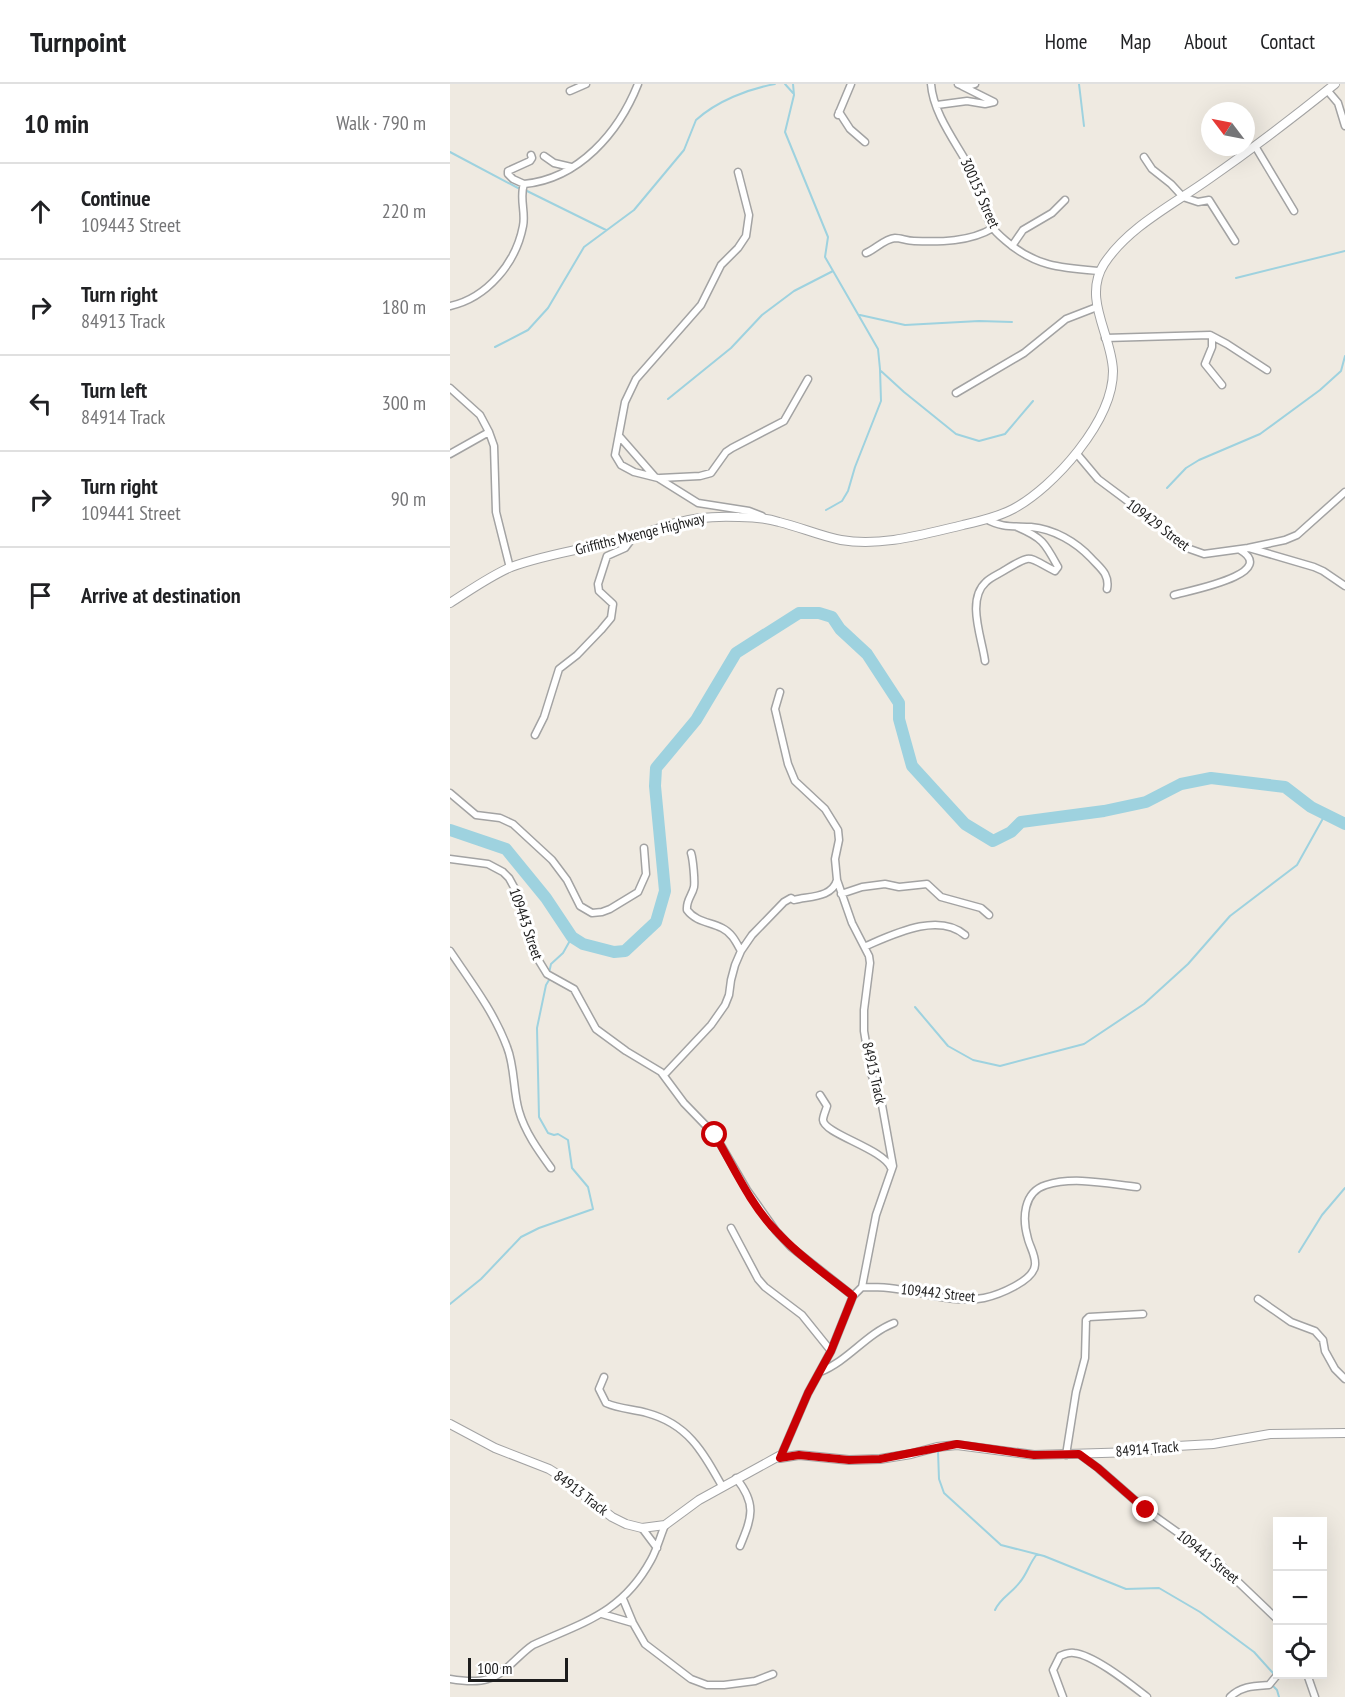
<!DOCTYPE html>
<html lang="en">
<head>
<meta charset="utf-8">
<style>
  :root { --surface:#fff; --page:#f6f6f6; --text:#202124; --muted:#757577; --line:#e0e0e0 }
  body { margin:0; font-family:"PT Sans Narrow",sans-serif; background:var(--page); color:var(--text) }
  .controls { position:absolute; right:18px; bottom:18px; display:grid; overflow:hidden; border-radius:0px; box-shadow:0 6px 24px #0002 }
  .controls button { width:54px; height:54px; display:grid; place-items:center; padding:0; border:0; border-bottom:2px solid var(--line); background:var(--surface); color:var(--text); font:30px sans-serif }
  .compass { position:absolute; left:751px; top:18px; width:54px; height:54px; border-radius:50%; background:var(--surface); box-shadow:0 6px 24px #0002; rotate:302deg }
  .scale { position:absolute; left:18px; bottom:15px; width:100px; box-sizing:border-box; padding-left:6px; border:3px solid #1c1c1c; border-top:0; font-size:16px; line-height:21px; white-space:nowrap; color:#1c1c1c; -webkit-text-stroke:4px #fff; paint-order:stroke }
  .stop { position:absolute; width:18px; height:18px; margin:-14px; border:4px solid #c90004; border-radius:50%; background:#fff }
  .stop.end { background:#c90004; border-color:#fff; box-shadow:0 2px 6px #0008 }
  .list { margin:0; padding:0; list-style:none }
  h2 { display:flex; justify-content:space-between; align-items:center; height:78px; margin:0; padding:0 24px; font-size:26px }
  h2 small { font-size:20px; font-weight:400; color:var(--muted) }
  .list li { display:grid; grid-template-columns:39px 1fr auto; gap:18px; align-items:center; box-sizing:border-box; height:96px; padding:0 24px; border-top:2px solid var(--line) }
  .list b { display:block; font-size:22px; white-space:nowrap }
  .list p { margin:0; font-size:20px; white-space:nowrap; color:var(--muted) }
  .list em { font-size:20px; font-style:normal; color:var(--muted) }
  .icon { flex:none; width:33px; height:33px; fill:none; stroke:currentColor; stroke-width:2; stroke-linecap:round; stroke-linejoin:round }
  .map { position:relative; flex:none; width:895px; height:1613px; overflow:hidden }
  header { display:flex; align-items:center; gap:36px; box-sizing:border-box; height:84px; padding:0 30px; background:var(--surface); border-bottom:2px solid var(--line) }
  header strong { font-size:28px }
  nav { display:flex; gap:33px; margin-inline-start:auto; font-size:21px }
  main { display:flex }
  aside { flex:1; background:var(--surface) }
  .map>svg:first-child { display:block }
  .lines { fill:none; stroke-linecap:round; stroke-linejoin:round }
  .stream { stroke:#9ed2df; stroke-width:2 }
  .river { stroke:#9ed2df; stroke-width:12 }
  .minor-casing { stroke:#a3a3a3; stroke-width:9 }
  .tertiary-casing { stroke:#a3a3a3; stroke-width:10 }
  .minor { stroke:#fff; stroke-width:6 }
  .tertiary { stroke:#fff; stroke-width:8 }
  .route { stroke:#c90004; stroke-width:8 }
  .labels { text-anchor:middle; stroke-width:6; stroke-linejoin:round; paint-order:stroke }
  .street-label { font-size:15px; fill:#1c1c1c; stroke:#fff }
</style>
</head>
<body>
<header>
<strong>Turnpoint</strong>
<nav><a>Home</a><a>Map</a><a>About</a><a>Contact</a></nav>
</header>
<main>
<aside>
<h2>10 min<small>Walk · 790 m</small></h2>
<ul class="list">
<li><svg class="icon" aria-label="ahead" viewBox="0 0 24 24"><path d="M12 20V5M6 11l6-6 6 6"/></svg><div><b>Continue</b><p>109443 Street</p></div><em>220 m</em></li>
<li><svg class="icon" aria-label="right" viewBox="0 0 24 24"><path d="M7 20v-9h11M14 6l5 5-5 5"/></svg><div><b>Turn right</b><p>84913 Track</p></div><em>180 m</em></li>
<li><svg class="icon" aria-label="left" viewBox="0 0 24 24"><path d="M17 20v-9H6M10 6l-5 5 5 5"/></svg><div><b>Turn left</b><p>84914 Track</p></div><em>300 m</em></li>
<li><svg class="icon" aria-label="right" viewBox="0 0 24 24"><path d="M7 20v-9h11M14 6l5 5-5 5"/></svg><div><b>Turn right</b><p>109441 Street</p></div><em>90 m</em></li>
<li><svg class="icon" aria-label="arrive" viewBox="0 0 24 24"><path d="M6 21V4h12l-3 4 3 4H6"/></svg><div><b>Arrive at destination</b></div></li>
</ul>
</aside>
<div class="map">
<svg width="895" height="1613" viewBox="0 0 895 1613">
  <rect width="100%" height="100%" fill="#efeae1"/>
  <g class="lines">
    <!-- stream -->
    <path class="stream" d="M335 0 343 9
      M343 0 344 11 335 48 378 153 375 173 428 265 430 285 431 317 405 383 398 407 392 417 376 426
      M629 0 634 42
      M0 68 68 104
      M75 106 156 146
      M786 194 895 167
      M410 231 455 241 529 237 562 238
      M45 263 78 246 98 224 134 163 184 126 234 66 246 36C267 17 298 5 325 0
      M431 287 454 308 506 350 529 357 555 350 583 317
      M218 315 281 264 312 231 344 207 383 187
      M717 404 736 384 749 376 810 350 870 306 891 287 895 272
      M99 889 101 880 113 869 122 853
      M465 923 498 962 523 976 550 982 634 960 694 920 738 880 780 832 847 781 876 729
      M849 1168 872 1131 895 1104
      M0 1220 31 1195 71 1153 89 1144 143 1125 138 1103 122 1084 118 1056 108 1050 104 1051 98 1049 89 1033 87 944 96 901 99 896
      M488 1367 489 1395 494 1409 551 1461 594 1472 676 1505 709 1504 750 1528 804 1568 823 1589
      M545 1526C550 1514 562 1509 570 1498 577 1490 579 1480 587 1470
      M822 1601 827 1606 829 1613"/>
    <!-- river -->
    <path class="river" d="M0 746 56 765 96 814 122 853 133 860 164 868 175 867 206 838 215 807 205 702 206 684 246 636 286 569 349 529H369L382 533 390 545 417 570 449 619V635L462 682 515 740 543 757 561 748 571 738 654 727 696 718 731 700 761 694 835 703 861 723 895 740"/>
    <!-- minor casing -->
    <g class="minor-casing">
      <path id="minor" d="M481 0C483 28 504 56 517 79 529 99 531 119 540 140 544 147 550 152 556 157 586 183 612 184 650 187
        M508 0 515 3 525 0
        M877 6 888 19 895 42
        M120 7 136 0
        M487 21 517 17 535 20 544 18 512 2
        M389 28 400 45 415 58
        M388 31 401 0
        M805 62 844 127
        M94 72 104 79 121 83
        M694 73 702 85 721 100 733 113 748 118 759 116 785 157
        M288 88 299 131 296 152 288 164 271 181 251 221 186 295 175 318 165 371 171 381 184 388 208 394 248 419 299 427 312 432
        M74 100 63 95 58 90V87L80 77 82 74 81 71
        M562 162 573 146 602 129 615 116
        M416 169C426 165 434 155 445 154 451 154 457 157 464 157 490 158 520 158 543 144
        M0 222C37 214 66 179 73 142 76 128 69 114 74 100 129 95 169 48 188 0
        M762 253V263L755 280 772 301
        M655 254 760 251 777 260 817 286
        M0 304 30 331 39 348 44 362 46 428 60 484
        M506 309 574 269 616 235 647 223
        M170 353 205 393
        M0 370 39 348
        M627 370 648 395 711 442 737 464 754 470 798 464 835 456 847 451 895 408
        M210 394 250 392 261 389 276 368 282 364 334 337 358 295
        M536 435C551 444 564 442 581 443 604 445 626 458 641 474 650 484 660 490 657 505
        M799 464 864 483 873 487 895 502
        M724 511C737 507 830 490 790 466
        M535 577C532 554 516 516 536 498 541 493 549 490 555 486 583 469 577 473 605 487L608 483C595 459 593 454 567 443
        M330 608 325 625 338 680 345 697 375 725 388 746 389 756 385 775 387 796 402 839 419 872 420 879 414 926V947L421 989 432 1021 443 1082 426 1131 412 1203 403 1212 381 1267 358 1309 330 1374
        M85 651 94 633 109 585 127 571 151 546 161 534 163 520 149 507 148 500 157 472 175 464 183 453
        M0 709 26 731 50 734 63 740 102 776 117 796 130 822 142 829 152 828 160 825 188 808 196 790 194 764
        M241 769C243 775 245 797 244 803 242 812 236 816 237 826 246 838 260 838 272 844 282 849 286 858 291 867
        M0 775 38 780 53 788 59 794 70 814 77 850 86 872 97 890 124 905 146 945 176 967 211 988 234 1019 265 1051 297 1106 326 1147 341 1163 403 1212
        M391 810 412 803 435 800 449 803 477 800 491 813 531 824 539 831
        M416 862C444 850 488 828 515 851
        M0 867C21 898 44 928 57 963 65 983 63 1007 69 1027 75 1048 88 1066 101 1084
        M214 991 261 941 275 921 279 911 281 896 285 881 291 867 302 851 334 818 341 814 344 816C359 812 382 814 387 796
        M370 1011 377 1022C376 1026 373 1032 373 1036 374 1050 434 1065 441 1084
        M281 1144 308 1195 315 1203 352 1231 381 1267
        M412 1203C421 1203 430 1203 439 1204 470 1207 503 1220 534 1214 548 1211 584 1197 585 1181 586 1172 580 1163 578 1155 572 1135 573 1108 596 1101 624 1092 659 1100 687 1103
        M808 1215 841 1238 865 1247 873 1256 875 1267 885 1285 895 1295
        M370 1288C398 1277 416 1250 444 1239
        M154 1293 149 1305 156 1319C169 1325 183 1325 197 1329 238 1340 253 1368 272 1402
        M629 1370 648 1384 696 1426 761 1472 828 1536
        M616 1371 626 1308 635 1274 636 1236 639 1233 693 1230
        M286 1394C307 1420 302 1433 290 1462
        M192 1444 207 1464
        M173 1515 183 1539 195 1560 241 1595 257 1601H274L305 1597 323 1590
        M152 1530 183 1539
        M857 1590 865 1613
        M0 1595C12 1597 26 1599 38 1595 54 1591 69 1570 83 1561 134 1538 172 1529 201 1476 207 1465 210 1453 215 1441
        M613 1613 603 1586 610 1572C615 1570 619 1568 624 1569 644 1571 680 1600 697 1613
        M780 1613C791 1602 804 1602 819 1601L828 1590"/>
    </g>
    <!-- tertiary casing -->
    <g class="tertiary-casing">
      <path id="tertiary" d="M0 519C19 507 40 492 61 483 99 469 141 464 180 454 195 450 210 443 225 439 246 433 267 432 289 433 302 433 316 434 329 438 350 443 370 452 391 456 432 463 474 450 513 441 530 437 548 433 563 425 604 403 663 337 663 287 662 251 632 215 654 180 678 143 724 120 759 95 802 65 844 33 885 0
        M0 1340 45 1364 99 1385 123 1400 135 1412 162 1433 176 1440 192 1444 215 1441 249 1416 329 1372 330 1374 349 1371 399 1376 430 1375 461 1370 487 1363 507 1361 584 1371 685 1368 727 1362 763 1360 820 1350 895 1349"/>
    </g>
    <!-- minor -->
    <use href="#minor" class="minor"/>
    <!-- tertiary -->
    <use href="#tertiary" class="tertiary"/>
  </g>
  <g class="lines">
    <!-- route -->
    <path class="route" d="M265 1051C284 1084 301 1122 328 1149 350 1173 378 1192 403 1212L381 1267 358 1309 330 1374 349 1371 399 1376 430 1375 507 1360 584 1371 629 1370 648 1384 696 1426"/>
  </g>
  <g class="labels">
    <!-- street labels -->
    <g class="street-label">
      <text transform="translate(530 109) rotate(66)" y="5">300153 Street</text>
      <text transform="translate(708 441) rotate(37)" y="5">109429 Street</text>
      <text transform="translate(190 450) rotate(-14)" y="5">Griffiths Mxenge Highway</text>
      <text transform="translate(76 840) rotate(71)" y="5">109443 Street</text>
      <text transform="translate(424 989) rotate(77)" y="5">84913 Track</text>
      <text transform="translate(488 1209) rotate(6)" y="5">109442 Street</text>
      <text transform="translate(697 1365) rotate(-5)" y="5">84914 Track</text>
      <text transform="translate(131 1409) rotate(37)" y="5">84913 Track</text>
      <text transform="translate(758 1473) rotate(39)" y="5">109441 Street</text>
    </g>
  </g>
</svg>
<div class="controls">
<button>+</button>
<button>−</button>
<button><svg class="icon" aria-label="locate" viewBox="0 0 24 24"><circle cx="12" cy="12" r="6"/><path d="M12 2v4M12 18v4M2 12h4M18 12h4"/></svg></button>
</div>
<svg class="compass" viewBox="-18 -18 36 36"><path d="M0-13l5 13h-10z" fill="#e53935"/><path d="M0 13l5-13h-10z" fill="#757577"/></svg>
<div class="scale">100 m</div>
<div class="stop" style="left:265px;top:1051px"></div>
<div class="stop end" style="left:696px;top:1426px"></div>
</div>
</main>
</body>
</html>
